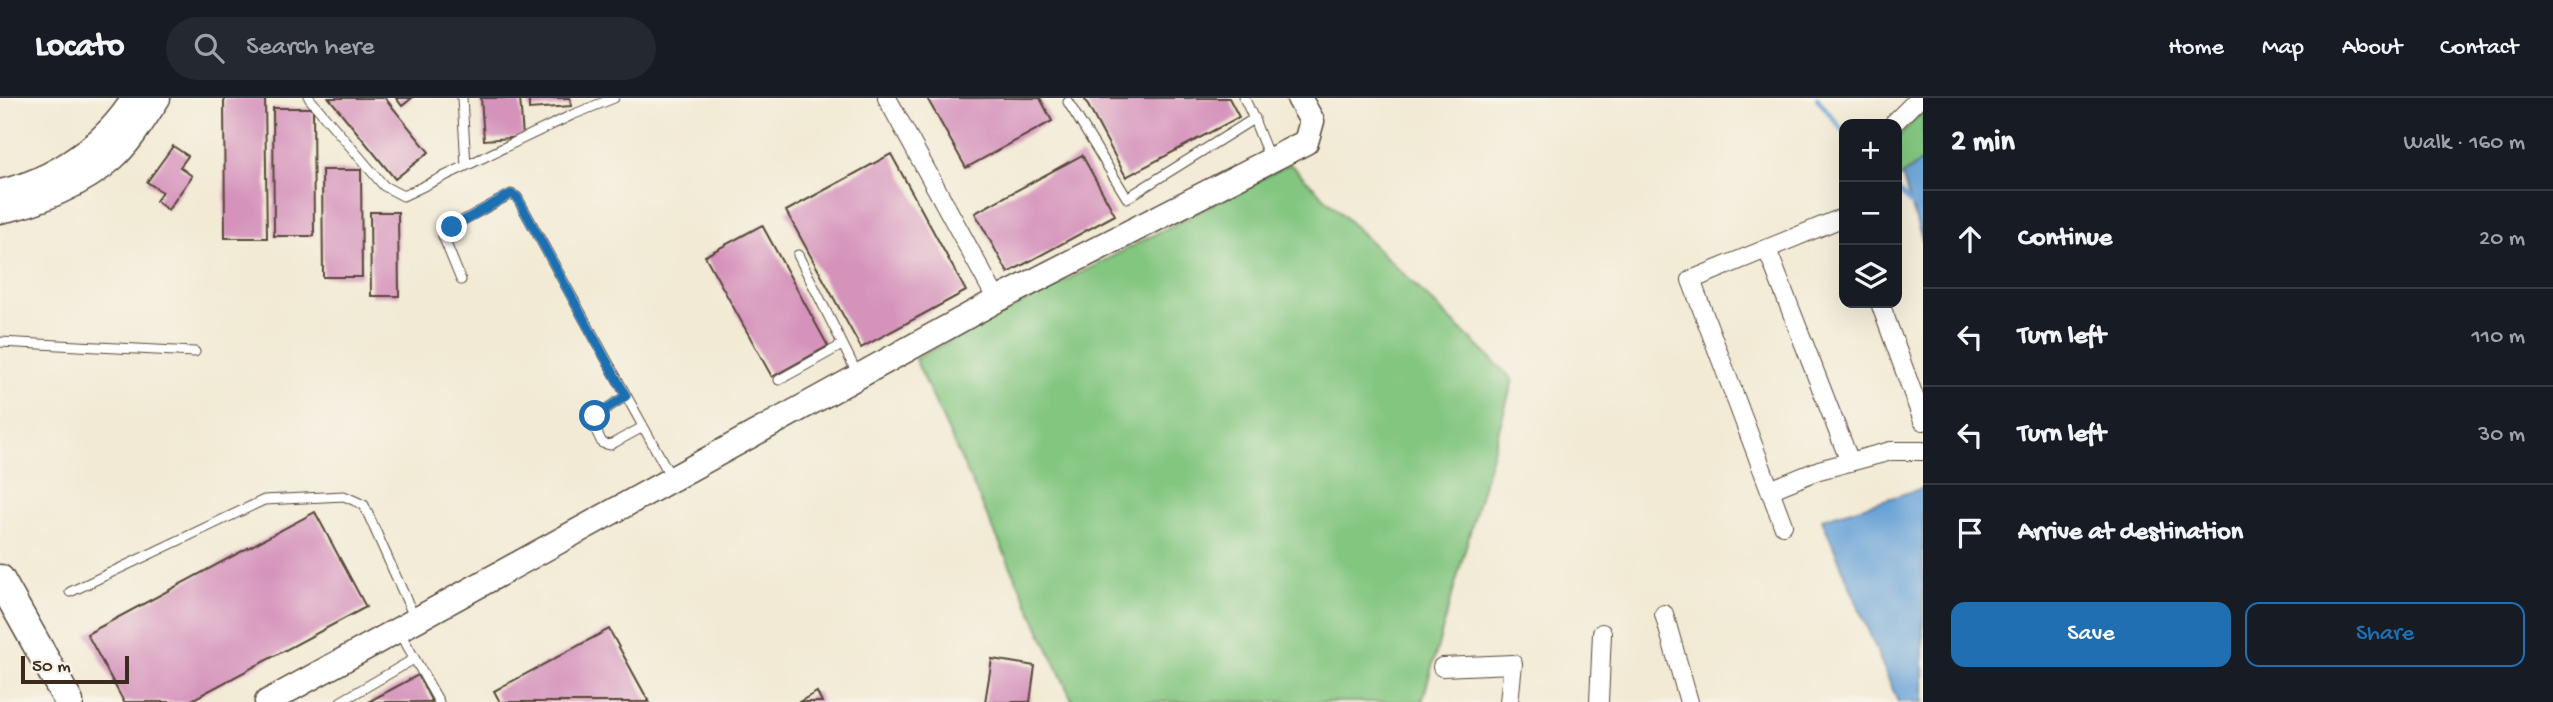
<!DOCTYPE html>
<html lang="en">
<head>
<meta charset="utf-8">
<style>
  :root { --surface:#171b24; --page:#242831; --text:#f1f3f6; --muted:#9ea1a6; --line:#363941; --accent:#1f6fb2 }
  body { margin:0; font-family:"Gochi Hand",sans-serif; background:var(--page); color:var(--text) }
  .controls { position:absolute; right:21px; top:21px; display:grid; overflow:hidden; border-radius:14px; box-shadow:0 7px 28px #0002 }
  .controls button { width:63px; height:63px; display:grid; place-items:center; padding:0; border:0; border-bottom:2px solid var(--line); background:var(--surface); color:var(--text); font:35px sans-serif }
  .scale { position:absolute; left:21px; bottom:18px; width:108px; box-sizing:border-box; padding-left:7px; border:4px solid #3b2a1e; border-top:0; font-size:19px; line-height:24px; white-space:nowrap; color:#3b2a1e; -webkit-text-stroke:5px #f7f3e8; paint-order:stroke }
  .stop { position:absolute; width:21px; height:21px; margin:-16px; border:5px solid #1f6fb2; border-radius:50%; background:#fff }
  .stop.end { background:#1f6fb2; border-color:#fff; box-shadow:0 2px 7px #0008 }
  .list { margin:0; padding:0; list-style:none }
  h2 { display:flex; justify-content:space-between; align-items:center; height:91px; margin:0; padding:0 28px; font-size:30px }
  h2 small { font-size:23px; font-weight:400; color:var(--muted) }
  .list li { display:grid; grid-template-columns:46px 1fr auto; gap:21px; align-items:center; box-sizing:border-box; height:98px; padding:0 28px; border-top:2px solid var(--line) }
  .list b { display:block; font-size:26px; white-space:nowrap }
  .list em { font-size:23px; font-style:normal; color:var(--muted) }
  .actions { display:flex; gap:14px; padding:21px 28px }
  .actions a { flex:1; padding:16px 0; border:2px solid var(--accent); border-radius:14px; text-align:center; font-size:24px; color:var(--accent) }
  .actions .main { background:var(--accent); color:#fff }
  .icon { flex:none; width:38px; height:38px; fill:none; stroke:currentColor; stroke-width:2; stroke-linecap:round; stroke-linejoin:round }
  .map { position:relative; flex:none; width:1923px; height:604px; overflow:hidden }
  header { display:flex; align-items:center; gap:42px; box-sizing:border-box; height:98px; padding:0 35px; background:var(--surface); border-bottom:2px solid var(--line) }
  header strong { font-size:33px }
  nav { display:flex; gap:38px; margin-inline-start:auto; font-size:24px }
  .search { width:490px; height:63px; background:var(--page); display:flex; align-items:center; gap:18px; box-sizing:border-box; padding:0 24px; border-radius:38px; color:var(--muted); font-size:26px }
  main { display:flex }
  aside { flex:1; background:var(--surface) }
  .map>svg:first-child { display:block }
  .green { fill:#83c680; stroke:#5f784f; stroke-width:2 }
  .water { fill:#67a2d7; stroke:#51667a; stroke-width:2 }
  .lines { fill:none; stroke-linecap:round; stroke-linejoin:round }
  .stream { stroke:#67a2d7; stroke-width:4.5 }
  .building { fill:#d592bb }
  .lane-casing { stroke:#564739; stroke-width:11 }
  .street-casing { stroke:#564739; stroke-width:20 }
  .secondary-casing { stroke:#564739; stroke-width:27 }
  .primary-casing { stroke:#564739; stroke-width:31 }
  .lane { stroke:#fff; stroke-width:9 }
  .street { stroke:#fff; stroke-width:18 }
  .secondary { stroke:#fff; stroke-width:24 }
  .primary { stroke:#fff; stroke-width:28 }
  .route { stroke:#1f6fb2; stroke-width:9 }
</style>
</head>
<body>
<header>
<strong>Locato</strong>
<div class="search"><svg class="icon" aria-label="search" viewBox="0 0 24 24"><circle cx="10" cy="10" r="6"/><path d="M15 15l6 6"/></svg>Search here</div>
<nav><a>Home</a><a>Map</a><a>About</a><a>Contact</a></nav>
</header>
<main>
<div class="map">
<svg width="1923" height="604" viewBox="0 0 1923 604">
  <rect width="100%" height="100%" fill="#f7f3e8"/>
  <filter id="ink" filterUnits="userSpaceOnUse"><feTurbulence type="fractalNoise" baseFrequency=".0143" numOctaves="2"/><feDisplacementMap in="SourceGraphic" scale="14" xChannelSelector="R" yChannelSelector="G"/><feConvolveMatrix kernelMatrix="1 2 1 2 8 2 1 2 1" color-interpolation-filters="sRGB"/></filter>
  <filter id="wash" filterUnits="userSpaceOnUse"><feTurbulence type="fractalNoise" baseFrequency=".00686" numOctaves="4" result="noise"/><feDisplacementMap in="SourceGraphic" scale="28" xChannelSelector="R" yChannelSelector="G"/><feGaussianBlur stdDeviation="1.57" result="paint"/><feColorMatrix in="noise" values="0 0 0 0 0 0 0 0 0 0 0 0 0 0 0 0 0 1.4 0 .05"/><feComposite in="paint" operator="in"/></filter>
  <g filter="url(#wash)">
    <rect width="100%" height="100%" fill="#f2ead4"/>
    <!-- green -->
    <path class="green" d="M1923 13V62L1897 81V40Z
      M1290 66 1513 282 1422 604H1073L915 261Z"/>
    <!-- water -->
    <path class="water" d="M1923 62V144L1902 78Z
      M1923 390V604H1898L1822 421Z"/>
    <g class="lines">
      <!-- stream -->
      <path class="stream" d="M1817 0 1844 34
        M1897 91 1913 108"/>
    </g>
    <g id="blocks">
      <!-- building -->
      <path class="building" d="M224 0H265L267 140H225Z
        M329 0H385L429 54 395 81Z
        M396 0H412L402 8Z
        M481 0H520L523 39 484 42Z
        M529 0H570L571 8 529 11Z
        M927 0H1040L1052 23 966 70Z
        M1084 0H1229L1239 19 1126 79Z
        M273 10H313L314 138H274Z
        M173 48 188 58 180 69 192 78 168 112 156 103 162 94 147 84Z
        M891 56 966 193 861 250 786 113Z
        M1082 57 1115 117 1008 175 975 115Z
        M322 72H361L362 179H323Z
        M370 114H398L399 198H371Z
        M762 127 828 248 772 279 705 158Z
        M315 414 366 509 188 604H124L87 536Z
        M609 531 649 604H500L494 593Z
        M992 561 1035 568 1030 604H985Z
        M418 577 432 604H368Z
        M817 594 822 604H799Z"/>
    </g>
  </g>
  <g filter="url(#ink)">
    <use href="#blocks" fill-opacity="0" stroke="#564739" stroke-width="2"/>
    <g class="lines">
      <!-- lane casing -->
      <g class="lane-casing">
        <path id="lane" d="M309 0 384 88 403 98 572 17 614 0
          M462 0 466 68
          M1244 0C1255 20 1260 40 1270 60
          M1068 4 1127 100 1255 20
          M798 157 858 277
          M461 182 443 138 451 129 511 96 517 99 671 379
          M0 244 195 254
          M779 282 842 247
          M626 298 595 318 593 326 602 345 610 347 643 329
          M70 494 264 402 344 398 364 407 415 521
          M399 533 439 604
          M340 604 414 561"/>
      </g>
      <!-- street casing -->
      <g class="street-casing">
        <path id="street" d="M887 0 997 202
          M1893 26 1919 0
          M1844 119 1691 182 1770 392 1819 372 1891 353H1923
          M1767 151 1850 364
          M1880 205 1923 323
          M1770 392 1783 427
          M1664 516 1689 604
          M1442 569 1513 566 1509 604
          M1599 604 1602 535"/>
      </g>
      <!-- secondary casing -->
      <g class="secondary-casing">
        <path id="secondary" d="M0 94C53 83 106 46 134 0
          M0 113C37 106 84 86 112 61 131 44 144 21 158 0
          M267 604 997 202 1306 44 1312 23 1299 0"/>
      </g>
      <!-- primary casing -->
      <g class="primary-casing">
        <path id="primary" d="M0 481 69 604"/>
      </g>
      <!-- lane -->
      <use href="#lane" class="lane"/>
      <!-- street -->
      <use href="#street" class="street"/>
      <!-- secondary -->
      <use href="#secondary" class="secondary"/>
      <!-- primary -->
      <use href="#primary" class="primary"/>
    </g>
  </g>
  <g class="lines" filter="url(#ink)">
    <!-- route -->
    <path class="route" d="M452 129 511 96 517 99 626 298 595 318"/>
  </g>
</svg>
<div class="controls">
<button>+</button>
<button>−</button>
<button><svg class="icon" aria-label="layers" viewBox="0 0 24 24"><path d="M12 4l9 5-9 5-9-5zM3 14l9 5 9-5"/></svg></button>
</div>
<div class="scale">50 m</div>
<div class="stop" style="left:595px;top:318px"></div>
<div class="stop end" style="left:452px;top:129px"></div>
</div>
<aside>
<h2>2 min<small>Walk · 160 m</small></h2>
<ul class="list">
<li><svg class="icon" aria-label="ahead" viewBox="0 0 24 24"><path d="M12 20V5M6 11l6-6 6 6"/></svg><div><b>Continue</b></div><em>20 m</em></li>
<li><svg class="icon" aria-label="left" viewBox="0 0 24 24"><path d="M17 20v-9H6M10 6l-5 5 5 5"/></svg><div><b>Turn left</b></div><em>110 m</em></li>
<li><svg class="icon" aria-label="left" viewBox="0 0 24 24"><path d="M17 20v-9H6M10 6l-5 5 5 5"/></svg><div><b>Turn left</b></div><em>30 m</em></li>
<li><svg class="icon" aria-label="arrive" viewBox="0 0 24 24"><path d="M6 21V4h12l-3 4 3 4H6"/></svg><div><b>Arrive at destination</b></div></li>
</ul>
<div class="actions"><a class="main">Save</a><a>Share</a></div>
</aside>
</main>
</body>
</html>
